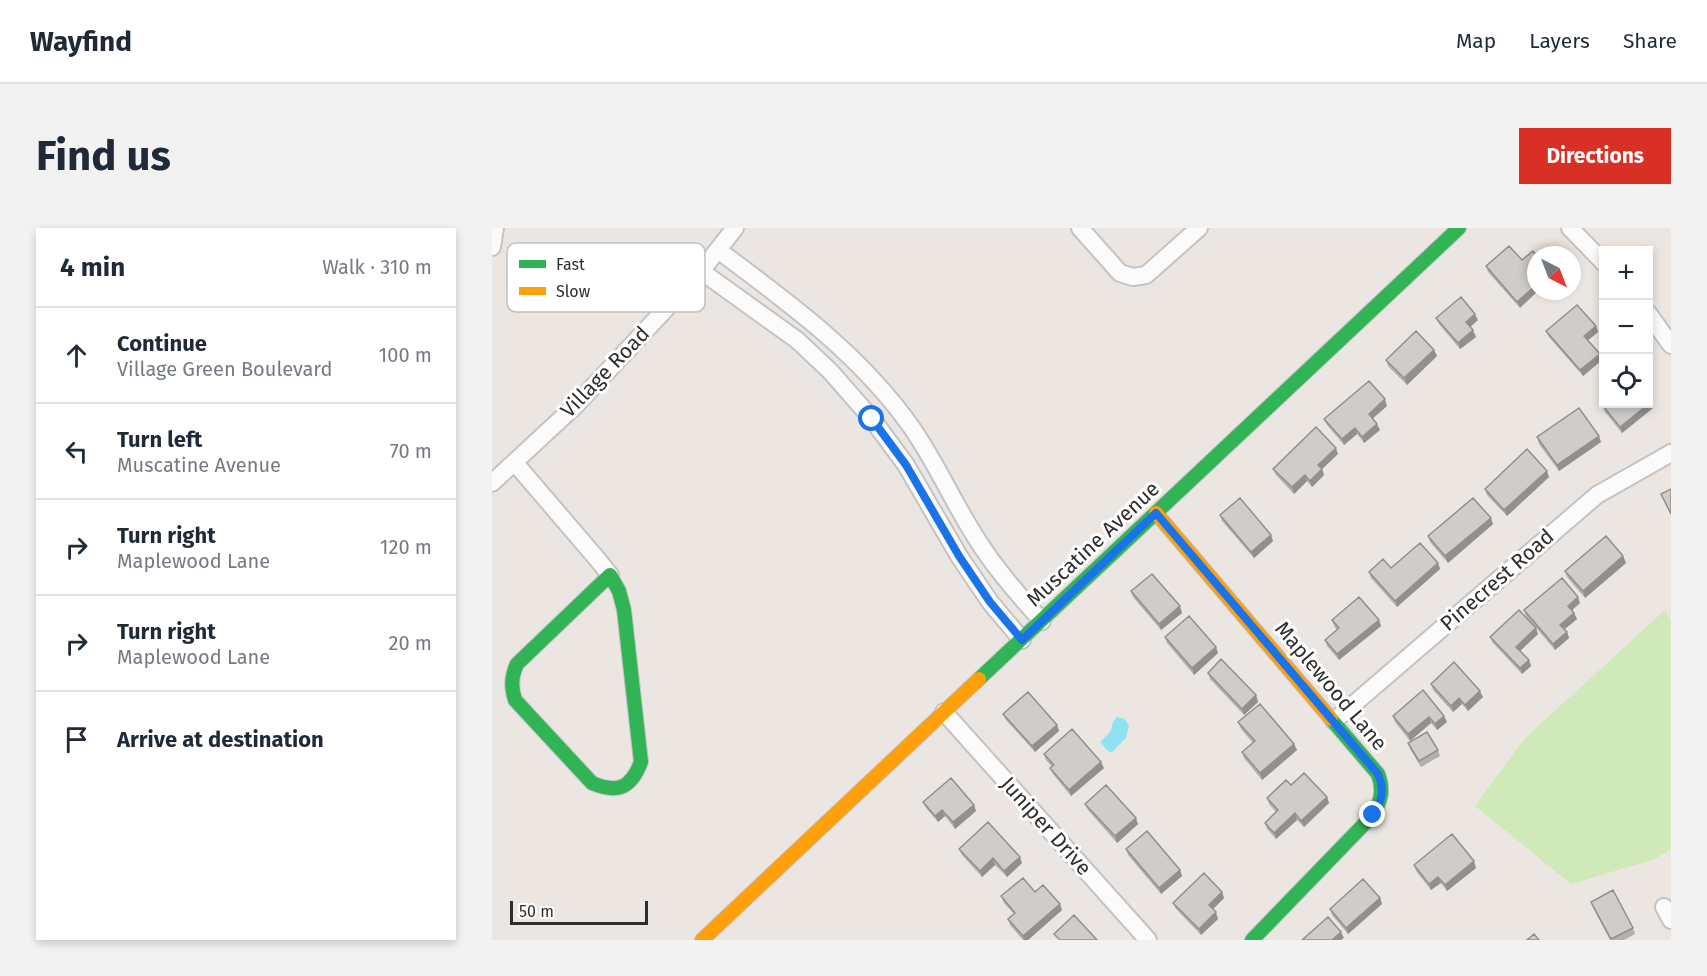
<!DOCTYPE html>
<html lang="en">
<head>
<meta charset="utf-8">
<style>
  :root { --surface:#fff; --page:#f2f2f3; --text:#1f2937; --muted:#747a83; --line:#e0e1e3; --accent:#d93025 }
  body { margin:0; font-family:"Fira Sans",sans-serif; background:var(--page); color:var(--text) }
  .controls { position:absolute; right:18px; top:18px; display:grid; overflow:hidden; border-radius:0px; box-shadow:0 3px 9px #0003 }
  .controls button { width:54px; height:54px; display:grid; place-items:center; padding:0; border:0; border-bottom:2px solid var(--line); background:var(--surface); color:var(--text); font:30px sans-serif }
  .compass { position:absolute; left:1035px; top:18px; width:54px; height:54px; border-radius:50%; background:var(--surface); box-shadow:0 3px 9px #0003; rotate:138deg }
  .scale { position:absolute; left:18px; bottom:15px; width:138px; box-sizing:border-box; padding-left:6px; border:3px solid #2d2d2d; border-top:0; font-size:16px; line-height:21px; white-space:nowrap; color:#2d2d2d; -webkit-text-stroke:4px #fff; paint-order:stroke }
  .stop { position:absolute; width:18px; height:18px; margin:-14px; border:4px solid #1a73e8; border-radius:50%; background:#fff }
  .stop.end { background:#1a73e8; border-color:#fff; box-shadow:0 2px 6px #0008 }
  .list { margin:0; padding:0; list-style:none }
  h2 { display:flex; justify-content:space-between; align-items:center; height:78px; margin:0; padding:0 24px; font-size:26px }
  h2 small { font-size:20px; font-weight:400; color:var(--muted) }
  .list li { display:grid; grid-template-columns:39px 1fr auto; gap:18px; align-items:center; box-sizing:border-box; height:96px; padding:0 24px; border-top:2px solid var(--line) }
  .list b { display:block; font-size:22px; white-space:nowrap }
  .list p { margin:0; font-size:20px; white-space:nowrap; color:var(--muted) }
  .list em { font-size:20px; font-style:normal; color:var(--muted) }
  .icon { flex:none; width:33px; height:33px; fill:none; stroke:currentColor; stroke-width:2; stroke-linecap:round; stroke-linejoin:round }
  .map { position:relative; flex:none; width:1179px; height:712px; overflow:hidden; border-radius:0px }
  header { display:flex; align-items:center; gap:36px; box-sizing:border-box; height:84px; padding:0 30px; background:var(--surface); border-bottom:2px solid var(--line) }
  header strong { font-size:28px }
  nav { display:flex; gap:33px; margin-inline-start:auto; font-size:21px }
  .intro { display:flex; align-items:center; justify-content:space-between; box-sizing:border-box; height:144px; padding:0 36px }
  h1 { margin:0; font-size:42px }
  .button { padding:15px 27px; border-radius:0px; background:var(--accent); color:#fff; font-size:21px; font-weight:700 }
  main { display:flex; gap:36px; padding:0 36px }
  aside { flex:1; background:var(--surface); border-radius:0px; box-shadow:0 3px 9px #0003 }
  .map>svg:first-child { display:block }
  .green { fill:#d0e9b8 }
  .water { fill:#8fe2f3 }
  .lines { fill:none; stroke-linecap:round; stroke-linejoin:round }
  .street-casing { stroke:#c4c3c3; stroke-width:20 }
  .fast-casing { stroke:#c4c3c3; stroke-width:16 }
  .slow-casing { stroke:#c4c3c3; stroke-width:16 }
  .street { stroke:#fcfbfb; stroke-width:16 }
  .fast { stroke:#30b455; stroke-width:14 }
  .slow { stroke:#ff9f0a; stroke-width:14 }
  .wall { fill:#b3afad }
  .shaded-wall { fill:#928f8d }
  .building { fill:#d0ccc9; stroke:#928f8d; stroke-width:1.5 }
  .route { stroke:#1a73e8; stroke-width:8 }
  .labels { text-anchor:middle; stroke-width:6; stroke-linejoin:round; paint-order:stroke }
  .street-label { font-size:21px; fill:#2d2d2d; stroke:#fff }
  .key { fill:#fff; stroke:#c0c0c0; stroke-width:1.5 }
  .key-label { font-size:16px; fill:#2d2d2d }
</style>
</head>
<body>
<header>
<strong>Wayfind</strong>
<nav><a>Map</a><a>Layers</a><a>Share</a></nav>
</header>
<div class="intro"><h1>Find us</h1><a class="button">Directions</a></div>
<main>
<aside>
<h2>4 min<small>Walk · 310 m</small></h2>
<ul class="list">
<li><svg class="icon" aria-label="ahead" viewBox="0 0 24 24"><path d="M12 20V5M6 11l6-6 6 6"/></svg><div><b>Continue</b><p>Village Green Boulevard</p></div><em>100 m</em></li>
<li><svg class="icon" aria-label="left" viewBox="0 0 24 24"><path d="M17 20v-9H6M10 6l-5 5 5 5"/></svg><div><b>Turn left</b><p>Muscatine Avenue</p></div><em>70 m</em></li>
<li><svg class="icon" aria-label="right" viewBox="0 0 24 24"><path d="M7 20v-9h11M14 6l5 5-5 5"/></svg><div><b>Turn right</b><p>Maplewood Lane</p></div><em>120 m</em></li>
<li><svg class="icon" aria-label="right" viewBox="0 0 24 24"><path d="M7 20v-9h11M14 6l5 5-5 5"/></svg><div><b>Turn right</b><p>Maplewood Lane</p></div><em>20 m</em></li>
<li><svg class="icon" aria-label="arrive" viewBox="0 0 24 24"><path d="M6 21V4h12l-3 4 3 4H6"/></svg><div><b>Arrive at destination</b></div></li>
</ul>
</aside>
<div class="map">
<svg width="1179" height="712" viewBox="0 0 1179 712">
  <rect width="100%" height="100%" fill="#ebe6e2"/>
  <!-- green -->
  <path class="green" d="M1173 382 1179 393V621L1163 631 1079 656 983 578 1032 511Z"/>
  <!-- water -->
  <path class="water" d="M625 489 633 491 637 498 634 510 620 524H617L608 514 619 503 621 494Z"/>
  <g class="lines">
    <!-- street casing -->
    <g class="street-casing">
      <path id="street" d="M588 0 628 45 641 49 654 47 707 0
        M1078 0 1112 35
        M0 19 3 0
        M226 22C297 75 369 127 420 200 447 239 465 283 492 322 509 347 529 370 550 393
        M209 43 305 112 338 143 380 191 414 237 467 328 498 374 530 412
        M1156 85 1179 117
        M23 235 106 332 118 347
        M0 255 84 177 209 43 243 0
        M452 484 656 712
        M842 493 1105 267 1179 225
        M1172 679 1179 692"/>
    </g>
    <!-- fast casing -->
    <g class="fast-casing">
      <path id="fast" d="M118 347 127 363 132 382 149 534C139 560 126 566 100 555L23 472C19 459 19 449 25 436Z
        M487 451 967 0
        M760 712 881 587C889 573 892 562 886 546L839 491"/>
    </g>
    <!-- slow casing -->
    <g class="slow-casing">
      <path id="slow" d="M664 285 839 491
        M210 712 487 451"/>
    </g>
    <!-- street -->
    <use href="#street" class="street"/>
    <!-- fast -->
    <use href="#fast" class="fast"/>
    <!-- slow -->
    <use href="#slow" class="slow"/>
  </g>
  <!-- wall -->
  <path class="wall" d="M1030 32 1028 80 996 44 994 38Z
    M944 90 986 92 978 99 984 109 968 121 947 96Z
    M1104 98 1106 104 1096 112 1108 126 1110 132 1091 148 1057 109 1054 103Z
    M942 122 945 128 915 157 896 138 894 132Z
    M1159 174 1161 180 1130 205 1113 184 1111 178Z
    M895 178 881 190 888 202 872 215 865 206 852 217 835 197 832 191Z
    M1045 209 1109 214 1067 243 1047 216Z
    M846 226 830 241 832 247 820 259 815 253 802 266 784 247 781 241Z
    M1057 249 1015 288 995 267 993 261Z
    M728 287 779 307 781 313 762 330 730 293Z
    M1001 296 956 335 938 314 936 308Z
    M1131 328 1134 335 1093 370 1075 349 1073 343Z
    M946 335 948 341 905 379 879 350 877 344 899 340Z
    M639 363 690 385 669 402 641 369Z
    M1088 375 1080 382 1082 385 1085 391 1072 402 1075 404 1077 410 1063 422 1034 388 1032 382Z
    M840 392H887L889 398 847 432 835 418 833 412 845 402 842 398Z
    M1046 406 1028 423 1037 432 1039 438 1030 446 1001 415 998 409Z
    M673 409 724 419 726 425 702 447 675 415Z
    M716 445 764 467 766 474 752 487 718 451Z
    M939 456 991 469 976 483 970 476 961 484 941 462Z
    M511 486 565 497 567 503 543 524 514 492Z
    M901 488H952L955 494 945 502 939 495 918 513 903 494Z
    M746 494 802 516 805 522 770 552 752 530 750 524 761 515 749 501Z
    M916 515 946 522 948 528 929 539 918 521Z
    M552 526 612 540 579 568 561 546 558 540 560 539 554 532Z
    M799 557 835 569 837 575 812 599 805 592 784 611 775 601 773 595 784 584 777 576 775 570Z
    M431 574 482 577 484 583 463 601 453 588 446 594 434 580Z
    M593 576 646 596 625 615 596 582Z
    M467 621 530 635 515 649 503 637 490 649 470 627Z
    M634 621 688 642 690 648 669 666 636 627Z
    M922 637 984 640 955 663 949 655 939 662 924 643Z
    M543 664 570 682 536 712H531L518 697 516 691 522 686 512 675 509 668Z
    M730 664 732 670 721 681 726 691 709 707 684 681 681 675Z
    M888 670 890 676 856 706 840 687 838 681Z
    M1099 674 1141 700 1143 706 1132 712H1118L1101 680Z"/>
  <!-- shaded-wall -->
  <path class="shaded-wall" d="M1044 57V63H1046L1028 80 1025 74Z
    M983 86 986 92 977 100 974 94Z
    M1104 98 1106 104 1094 114 1092 108Z
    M981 102 984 109 968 121 966 115Z
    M942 122 945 128 915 157 912 150Z
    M1108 126 1110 132 1091 148 1088 142Z
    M893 171 895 178 879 192 877 186Z
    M1159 174 1161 180 1130 205 1128 199Z
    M885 196 888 202 872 215 870 209Z
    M863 200 865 206 852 217 850 211Z
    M1107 208 1109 214 1067 243 1065 237Z
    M844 220 846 226 830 241 832 247 820 259 818 253 826 237Z
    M1055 243 1057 249 1015 288 1012 282Z
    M813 247 815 253 802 266 800 259Z
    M999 290 1001 296 956 335 953 328Z
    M779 307 781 313 762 330 759 324Z
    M1131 328 1134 335 1093 370 1091 363Z
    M946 335 948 341 905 379 903 373Z
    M1086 369 1088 375 1078 384 1076 378Z
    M688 378 690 385 669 402 667 396Z
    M1082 385 1085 391 1070 403 1068 397Z
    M887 392 889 398 847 432 845 426Z
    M1044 400 1046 406 1026 425 1024 419Z
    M1075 404 1077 410 1063 422 1061 416Z
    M724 419 726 425 702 447 700 440Z
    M1037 432 1039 438 1030 446 1028 440Z
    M988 463 991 469 976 483 973 477Z
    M764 467 766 474 752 487 750 481Z
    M967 470 970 476 961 484 959 478Z
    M952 488 955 494 945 502 943 496Z
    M937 489 939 495 918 513 916 506Z
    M565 497 567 503 543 524 540 518Z
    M802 516 805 522 770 552 768 545Z
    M609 534 612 540 579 568 577 562Z
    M835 569 837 575 812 599 809 593Z
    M482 577 484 583 463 601 461 594Z
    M450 582 453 588 446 594 443 588Z
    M803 585 805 592 784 611 782 605Z
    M644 590 646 596 625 615 623 608Z
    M528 629 530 635 515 649 512 643Z
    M501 630 503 637 490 649 488 643Z
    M982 633 984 640 955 663 953 657Z
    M688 642 690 648 669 666 667 660Z
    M946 649 949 655 939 662 937 656Z
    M730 664 732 670 719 683 717 677Z
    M888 670 890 676 856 706 854 700Z
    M568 676 570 682 536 712H532L531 708Z
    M724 684 726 691 709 707 707 701Z
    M849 704 852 710 849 712H840Z"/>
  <!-- building -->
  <path class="building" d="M1017 18 1030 32 1041 23 1044 27V57L1025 74 994 38Z
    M969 69 983 86 974 94 981 102 966 115 944 90Z
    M1085 77 1104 98 1092 108 1108 126 1088 142 1054 103Z
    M924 103 942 122 912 150 894 132Z
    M877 153 893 171 877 186 885 196 870 209 863 200 850 211 832 191Z
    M1156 171 1159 174 1128 199 1111 178 1114 176H1156Z
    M1087 180 1107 208 1065 237 1045 209Z
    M824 199 844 220 826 237 830 241 818 253 813 247 800 259 781 241Z
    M1035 221 1055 243 1012 282 993 261Z
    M1179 261V286L1169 266Z
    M748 270 779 307 759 324 728 287Z
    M981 270 999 290 953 328 936 308Z
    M1114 308 1131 328 1091 363 1073 343Z
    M928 315 946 335 903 373 877 344 891 331 899 340Z
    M660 346 688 378 667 396 639 363Z
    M1070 350 1086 369 1076 378 1082 385 1068 397 1075 404 1061 416 1032 382Z
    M867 369 887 392 845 426 833 412 847 400 840 392Z
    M1027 382 1044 400 1024 419 1037 432 1028 440 998 409Z
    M697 388 724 419 700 440 673 409Z
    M729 431 764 467 750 481 716 445Z
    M962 434 988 463 973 477 967 470 959 478 939 456Z
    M931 462 952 488 943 496 937 489 916 506 901 488Z
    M536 464 565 497 540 518 511 486Z
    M768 476 802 516 768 545 750 524 763 513 746 494Z
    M580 501 609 534 577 562 558 540 562 537 552 526Z
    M935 504 946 522 927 533 916 515Z
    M812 545 835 569 809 593 803 585 782 605 773 595 786 582 775 570 794 552 799 557Z
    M459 550 482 577 461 594 450 582 443 588 431 574Z
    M614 557 644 590 623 608 593 576Z
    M496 594 528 629 512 643 501 630 488 643 467 621Z
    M655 603 688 642 667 660 634 621Z
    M960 606 982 633 953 657 946 649 937 656 922 637Z
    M712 645 730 664 717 677 724 684 707 701 681 675Z
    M531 650 543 664 551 657 568 676 531 708 516 691 523 685 509 668Z
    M871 651 888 670 854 700 838 681Z
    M1121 662 1141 700 1119 711 1099 674Z
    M582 687 605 712H568L562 706Z
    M836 689 849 704 840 712H810Z
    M1042 706 1047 712H1035Z"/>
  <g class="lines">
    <!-- route -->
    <path class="route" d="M380 191 414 237 467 328 498 374 530 412 664 285 886 546C893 562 890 573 881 587"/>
  </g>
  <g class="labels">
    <!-- street labels -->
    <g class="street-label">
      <text transform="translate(113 144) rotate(-46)" y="7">Village Road</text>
      <text transform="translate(601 316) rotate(-43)" y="7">Muscatine Avenue</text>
      <text transform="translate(1005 352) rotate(-41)" y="7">Pinecrest Road</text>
      <text transform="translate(839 458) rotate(50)" y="7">Maplewood Lane</text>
      <text transform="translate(554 598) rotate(48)" y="7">Juniper Drive</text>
    </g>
  </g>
  <!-- legend -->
  <rect x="15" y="15" width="198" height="69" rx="9" class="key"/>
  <rect x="27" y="32" width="27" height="8" fill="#30b455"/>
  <rect x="27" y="59" width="27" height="8" fill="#ff9f0a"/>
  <g class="key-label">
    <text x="64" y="42">Fast</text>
    <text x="64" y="69">Slow</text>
  </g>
</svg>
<div class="controls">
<button>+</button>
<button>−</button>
<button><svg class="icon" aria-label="locate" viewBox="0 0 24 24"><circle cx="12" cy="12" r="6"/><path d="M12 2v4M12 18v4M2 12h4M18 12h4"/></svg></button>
</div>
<svg class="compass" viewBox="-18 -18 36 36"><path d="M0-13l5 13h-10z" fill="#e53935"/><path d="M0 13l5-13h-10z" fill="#747a83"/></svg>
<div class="scale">50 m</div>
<div class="stop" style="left:380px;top:191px"></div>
<div class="stop end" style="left:881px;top:587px"></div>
</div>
</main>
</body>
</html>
